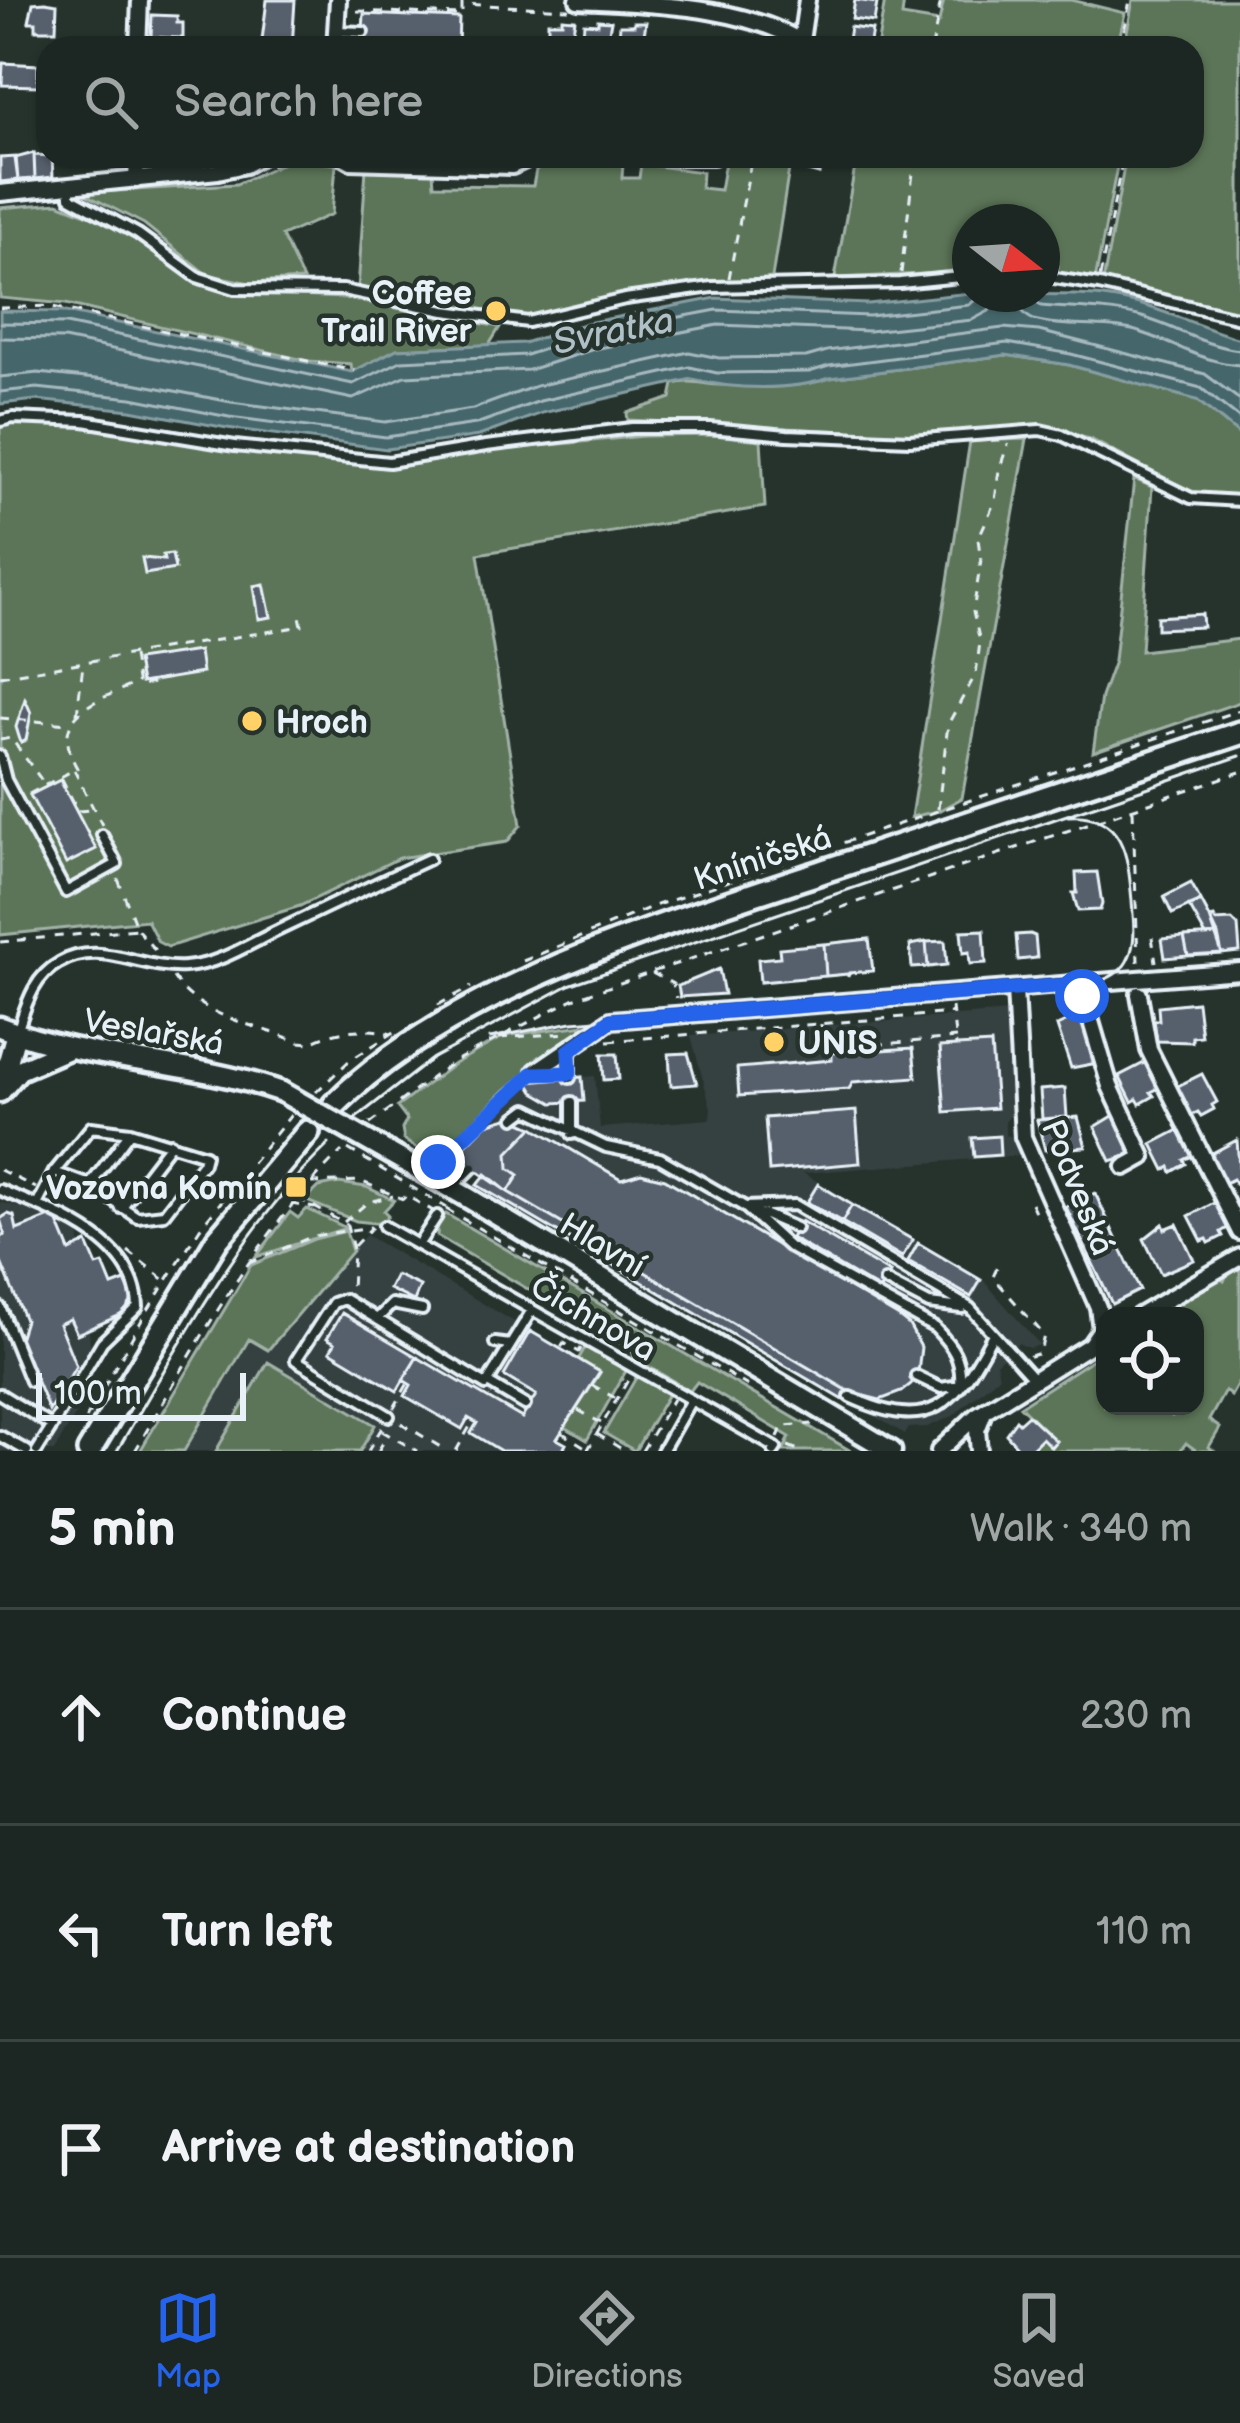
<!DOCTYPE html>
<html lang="en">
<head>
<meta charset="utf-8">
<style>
  :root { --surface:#1c2622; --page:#29322f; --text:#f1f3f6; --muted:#a0a5a5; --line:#3a4340; --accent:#2563eb }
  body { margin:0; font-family:"Balsamiq Sans",sans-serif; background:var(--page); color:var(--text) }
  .controls { position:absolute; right:36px; bottom:36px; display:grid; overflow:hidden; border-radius:24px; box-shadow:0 3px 9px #0004 }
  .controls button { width:108px; height:108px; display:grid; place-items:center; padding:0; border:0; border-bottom:3px solid var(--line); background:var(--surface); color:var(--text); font:60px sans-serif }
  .compass { position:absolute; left:952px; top:204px; width:108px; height:108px; border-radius:50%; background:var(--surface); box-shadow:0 3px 9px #0004; rotate:107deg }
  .scale { position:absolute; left:36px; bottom:30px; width:210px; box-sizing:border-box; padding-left:12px; border:6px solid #e8f1f8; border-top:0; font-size:33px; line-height:42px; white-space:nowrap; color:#e8f1f8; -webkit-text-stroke:9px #26332d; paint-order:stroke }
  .stop { position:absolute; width:36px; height:36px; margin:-27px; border:9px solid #2563eb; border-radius:50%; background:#fff }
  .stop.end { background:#2563eb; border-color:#fff; box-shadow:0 3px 12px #0008 }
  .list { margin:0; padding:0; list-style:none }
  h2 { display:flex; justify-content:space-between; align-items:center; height:156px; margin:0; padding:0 48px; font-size:51px }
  h2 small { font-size:39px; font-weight:400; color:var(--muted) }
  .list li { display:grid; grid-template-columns:78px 1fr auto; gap:36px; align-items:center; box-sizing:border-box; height:216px; padding:0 48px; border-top:3px solid var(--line) }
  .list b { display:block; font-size:45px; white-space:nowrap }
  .list em { font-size:39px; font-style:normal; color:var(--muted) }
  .icon { flex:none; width:66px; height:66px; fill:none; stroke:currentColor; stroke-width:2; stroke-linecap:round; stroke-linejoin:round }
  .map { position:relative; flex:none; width:1240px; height:1451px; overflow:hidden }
  .search { position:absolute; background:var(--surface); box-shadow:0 3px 9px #0004; left:36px; right:36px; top:36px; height:132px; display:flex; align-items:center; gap:30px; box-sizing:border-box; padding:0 42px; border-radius:36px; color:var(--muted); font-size:45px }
  .sheet { height:804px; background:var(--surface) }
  nav { display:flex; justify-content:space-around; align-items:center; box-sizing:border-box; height:168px; border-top:3px solid var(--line); background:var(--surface); font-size:33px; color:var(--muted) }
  nav a { display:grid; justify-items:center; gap:6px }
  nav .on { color:var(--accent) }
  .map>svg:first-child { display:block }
  .built { fill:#354040 }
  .green { fill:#5b7459; stroke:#a2b2a8; stroke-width:3 }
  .water { fill:#45666b; stroke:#869ea3; stroke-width:3 }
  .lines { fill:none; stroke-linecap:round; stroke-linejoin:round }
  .shore { stroke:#a7b9c0; stroke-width:3 }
  .building { fill:#575f6c; stroke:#e8f1f8; stroke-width:3 }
  .service-casing { stroke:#e8f1f8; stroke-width:16 }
  .minor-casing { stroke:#e8f1f8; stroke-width:22 }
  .tertiary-casing { stroke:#e8f1f8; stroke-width:27 }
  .secondary-casing { stroke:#e8f1f8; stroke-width:30 }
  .path { stroke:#e8f1f8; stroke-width:3; stroke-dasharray:9 9; stroke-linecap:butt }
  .service { stroke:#26332d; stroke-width:8 }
  .minor { stroke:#26332d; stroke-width:14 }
  .tertiary { stroke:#26332d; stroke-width:18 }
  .secondary { stroke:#26332d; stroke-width:21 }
  .tram { stroke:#e8f1f8; stroke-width:3 }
  .service-bridge-casing { stroke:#e8f1f8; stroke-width:16; stroke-linecap:butt }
  .tertiary-bridge-casing { stroke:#e8f1f8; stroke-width:27; stroke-linecap:butt }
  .path-bridge { stroke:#e8f1f8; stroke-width:3; stroke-dasharray:9 9; stroke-linecap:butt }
  .service-bridge { stroke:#26332d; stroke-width:8 }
  .tertiary-bridge { stroke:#26332d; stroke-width:18 }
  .route { stroke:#2563eb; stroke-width:15 }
  .poi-dot { fill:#ffd166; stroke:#26332d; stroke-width:4.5 }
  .labels { text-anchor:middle; stroke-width:9; stroke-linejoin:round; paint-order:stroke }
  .poi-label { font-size:33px; font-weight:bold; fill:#e8f1f8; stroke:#26332d; text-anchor:end }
  .street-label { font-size:33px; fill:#e8f1f8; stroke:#26332d }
  .water-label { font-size:36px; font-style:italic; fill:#afc0c7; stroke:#26332d }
</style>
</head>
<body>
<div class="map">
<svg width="1240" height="1451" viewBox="0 0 1240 1451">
  <rect width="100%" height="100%" fill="#26332d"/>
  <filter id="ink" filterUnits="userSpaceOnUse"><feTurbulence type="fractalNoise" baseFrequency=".00833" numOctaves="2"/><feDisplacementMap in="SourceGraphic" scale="24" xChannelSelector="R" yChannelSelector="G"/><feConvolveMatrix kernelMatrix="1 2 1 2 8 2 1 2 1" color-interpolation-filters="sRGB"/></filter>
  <g filter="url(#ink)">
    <!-- built -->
    <path class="built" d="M1009 1012 1015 1110 1005 1122V1135L1015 1137 1023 1155 803 1173 984 1281 1040 1345 1029 1348 1018 1343 996 1363 999 1376 953 1416 927 1427 909 1428 905 1434 477 1185 485 1174 455 1156 528 1082 595 1076 600 1128 710 1119 711 1108 691 1036Z
      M0 1202 78 1222 93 1371 91 1389 54 1451H0Z
      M366 1235 600 1372 558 1438 566 1444 562 1451H184L249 1338 322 1283Z"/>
    <!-- green -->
    <path class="green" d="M885 0H904L902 16 939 22 944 0H1071L1125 13 1117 48H877Z
      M1133 0H1240V313L1103 282 1126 156H1192V48H1124Z
      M299 156C313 156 320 165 336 164L332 214 282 236 303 280 250 283 206 274 144 224 83 193 236 184Z
      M726 156H791L772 278 624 295 529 318 358 290 366 168 433 172 434 185 533 186 536 170 547 162 623 163 622 178H639L641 164 702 172 701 188 720 190Z
      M857 156H1119L1095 281 1057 273 1058 266 1042 265V222H970V272L835 278Z
      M58 203 122 228 194 282 230 293 344 298 500 327 489 345 397 349 352 372 351 364 308 361 66 304 0 298V208Z
      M1006 355 1069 365 1197 400 1240 435V497L1193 494 1092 440 1045 426 1012 432 904 434 628 420 627 413 671 398 674 384C693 379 704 385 722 385 757 386 797 389 830 378Z
      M18 421 84 423 235 449 389 467 487 451 644 436 714 435 761 440 765 507 478 554 521 825 507 842 399 858 300 906 168 947 158 942 147 920 0 935V427Z
      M1027 439 962 798 938 811 911 817 970 441Z
      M1134 479 1152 487 1141 651 1240 639V702L1093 752 1101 697 1114 661Z
      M591 1024 505 1090 435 1161 404 1140 402 1129 407 1120 397 1107 454 1064 504 1036Z
      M339 1183 366 1187 394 1200 384 1211 388 1215 383 1224 356 1221 309 1202 308 1198 319 1187Z
      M307 1209 346 1228 256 1257 290 1212 298 1218Z
      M446 1214 851 1451H783L790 1437 697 1382 690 1391 634 1358 632 1350 437 1236 438 1223Z
      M346 1231 352 1251 268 1350 249 1339 184 1451H140L251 1265 314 1239Z
      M1240 1265V1380L1231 1396 1225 1391 1209 1420 1220 1428 1209 1447 1214 1451H1197L1186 1443 1180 1451H1029L1042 1438 1051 1446 1056 1441 1020 1406 1105 1351V1406H1161L1172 1416 1180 1406H1195V1316H1155L1219 1278 1224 1281 1228 1272Z
      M586 1346 627 1369 587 1440 565 1427 600 1373 578 1360Z
      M268 1362 375 1425 360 1451H216Z
      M637 1376 668 1394 635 1451 604 1433Z"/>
    <!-- water -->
    <path class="water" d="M970 293C1012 297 1059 292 1103 297 1151 302 1194 326 1240 339V435L1197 400 1069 365 1006 355 830 378C791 391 732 390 692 379L542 413 479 436 387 449 227 428 131 410 36 400 0 404V311L66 312 352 372 397 349 524 343 587 323 716 298 868 304Z"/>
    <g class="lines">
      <!-- shore -->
      <path class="shore" d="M1015 294C1018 307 1024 318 1038 321 1066 328 1101 323 1132 330 1169 339 1201 363 1240 365
        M1030 294 1041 306C1074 309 1106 308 1138 316 1173 325 1203 346 1240 350
        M0 323 66 324 353 384 401 361 526 355 590 334 717 310 869 316 969 305 982 294
        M0 338 64 339 353 399 405 376 529 370 594 349 718 325 869 331 972 320 989 311 997 294
        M0 377 38 373 134 383 231 402 385 422 473 409 536 386 689 352 719 358 806 357 827 351 1003 328 1039 331 1205 374 1240 400
        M0 392 37 388 132 398 229 417 386 437 476 424 540 401 690 367 717 373 809 372 829 366 1007 343 1071 354 1201 388 1240 419"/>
    </g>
    <!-- building -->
    <path class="building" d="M267 0H295L292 48H261Z
      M855 0 877 3 874 22 852 19Z
      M45 2 57 4 56 30H36V22H29L33 3Z
      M364 14 459 18 458 48H362Z
      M152 15 177 16V23H183V38L151 37Z
      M562 18 575 19 570 48H557L558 34H548V22H562Z
      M598 20 611 21 606 48H593L594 36H583L584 23 598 24Z
      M634 22H646L642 48H629L630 37H619L620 25H634Z
      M850 27 872 30 869 48 847 47Z
      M3 63 38 65V86L2 85Z
      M34 153 35 179 18 180 15 158Z
      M34 155 52 156 53 177 35 179Z
      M795 156H821L819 174 793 167Z
      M16 157 18 180 0 182V158Z
      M172 554 175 569 145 574 142 558 164 560 163 555Z
      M264 584 271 617 259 619 254 586Z
      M1202 614 1203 627 1157 629V617Z
      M199 651 202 673 141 683 137 660Z
      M25 699 31 713 26 740 21 743 16 727Z
      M60 780 96 849 66 864 30 795Z
      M1097 872 1102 904 1100 910 1078 911 1073 893H1077L1076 873Z
      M1191 883 1201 901 1172 914 1164 897Z
      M1201 901 1210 918 1218 935 1206 936 1189 906Z
      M1214 917 1216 921 1232 920 1238 926 1240 952 1222 954 1210 918Z
      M984 930 986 963 970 964 969 952 963 953 961 931Z
      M1030 934 1035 936 1037 958 1018 960 1016 935Z
      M1218 935 1222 954 1188 956 1184 937Z
      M1184 937 1188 956 1165 958 1162 939Z
      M869 939 873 971 849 973 848 977V974L826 976 824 944Z
      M945 941 947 965 928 967 926 942Z
      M926 942 928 967 912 968 910 945Z
      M824 944 826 976 760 982 758 959 780 957 779 948Z
      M719 969 724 994 680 997 678 986Z
      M1197 1002 1201 1036 1192 1037V1042L1157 1041 1154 1020H1159L1158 1006Z
      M1081 1015 1097 1063 1071 1068 1057 1026Z
      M991 1044 996 1108 945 1112 940 1047Z
      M913 1048 916 1077 853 1082 849 1089 739 1096 737 1068 832 1060V1053Z
      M688 1053 697 1084 671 1086 669 1054Z
      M602 1054H617L619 1079 604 1080Z
      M1146 1062 1159 1088 1151 1092 1154 1096 1140 1104 1137 1099 1132 1102 1119 1076Z
      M1202 1074 1217 1102 1212 1105 1214 1109 1201 1116 1198 1112 1186 1118 1172 1089Z
      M582 1077 584 1101 553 1103 534 1092 528 1082Z
      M1065 1088 1067 1117 1042 1119 1040 1090Z
      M856 1111 860 1163 769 1171 765 1118Z
      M1118 1113 1136 1153 1111 1161 1095 1127Z
      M510 1117 533 1127 508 1153 509 1168 519 1175 508 1192 455 1156 487 1124Z
      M1078 1117 1086 1147 1045 1150 1037 1120Z
      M533 1127 621 1179 641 1173 665 1179 899 1317 909 1325 921 1347 918 1373 911 1384 901 1392 880 1400 852 1393 508 1192 519 1175 509 1168 508 1153Z
      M1179 1130 1192 1156 1184 1160 1186 1164 1172 1172 1170 1167 1165 1170 1152 1144Z
      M999 1136 1000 1155 974 1157 972 1138Z
      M1237 1140 1240 1181 1235 1183 1233 1179 1221 1185 1207 1156Z
      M486 1174 508 1192 852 1393 850 1397 847 1402 477 1185Z
      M818 1184 852 1205 842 1222 807 1202Z
      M1095 1193 1140 1290 1112 1304 1066 1207Z
      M1216 1202 1229 1227 1221 1232 1223 1236 1209 1243 1207 1239 1202 1241 1189 1216Z
      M852 1205 913 1240 902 1257 842 1222Z
      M8 1214 14 1216 17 1230 55 1215 70 1251 87 1243 97 1266 103 1264 112 1286 125 1281 133 1299 123 1314 77 1334 70 1319 59 1324 76 1366 49 1411 19 1339 25 1320 0 1260V1237L5 1235 0 1219Z
      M801 1221 890 1273 880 1290 791 1238Z
      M1163 1224 1165 1229 1177 1224 1194 1260 1161 1274 1144 1239Z
      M918 1243 981 1280 971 1297 908 1261Z
      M396 1275 420 1286 414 1301 389 1289Z
      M342 1313 417 1357 397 1391 330 1351 335 1343 327 1338Z
      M530 1331 600 1372 557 1439 566 1444 562 1451H501L471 1433 477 1423 468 1418 462 1429 405 1396 411 1385 403 1380 417 1357 522 1418 536 1395 504 1376Z
      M1028 1415 1056 1441 1051 1447 1042 1438 1029 1451H1021L1006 1434 1016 1420 1019 1423Z"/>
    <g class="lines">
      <!-- service casing -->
      <g class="service-casing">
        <path id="service" d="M337 31 363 32
          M70 187V197L138 234 197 277 235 289 343 290 445 311 528 322 625 299 712 287 900 283 970 276
          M1042 276 1099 285 1240 318
          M0 421 13 418 84 421 235 446 389 462 486 446 632 428H710L787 435 910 440 1040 430 1062 435 1191 498 1240 501
          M0 756 6 780 66 892 117 864 102 835
          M17 1032C26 1006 33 977 59 963 100 939 141 970 185 967 218 965 249 944 279 930 329 906 379 882 429 859
          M570 1051V1078
          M572 1102V1134
          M515 1118 527 1109 606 1147 660 1158 745 1207 795 1205 970 1308 1033 1378
          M90 1185 130 1132
          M0 1190C51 1211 136 1239 138 1307L102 1342 52 1426 0 1394
          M37 1205 54 1172 90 1185 137 1217 164 1214 203 1163 205 1155 130 1132 91 1127 54 1172
          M121 1208 171 1143
          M746 1208 789 1247 935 1328C952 1346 962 1358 960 1385L941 1388 916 1376
          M754 1210 796 1228
          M384 1226 776 1448 774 1451
          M418 1245 437 1216
          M885 1281 929 1304 962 1308
          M0 1307 30 1381
          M377 1319 392 1304 422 1310
          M495 1343 510 1345
          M488 1383 525 1405
          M850 1397C931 1434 954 1407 993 1334
          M389 1416 296 1360 333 1303 344 1299 486 1385 532 1310
          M0 1436 27 1451
          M37 1451 52 1427
          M662 1451 691 1400"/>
      </g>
      <!-- minor casing -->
      <g class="minor-casing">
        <path id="minor" d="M578 0C648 4 752 5 810 48
          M138 48 140 0
          M335 48 338 0
          M800 48 807 0
          M342 156 351 161 512 166 534 156
          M625 156H713
          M136 180 137 156
          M0 193 218 171 245 165 261 156
          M1080 984 1110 1086 1143 1157 1125 1167
          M1139 994 1149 1050 1240 1232
          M536 1071 611 1020 1240 971
          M1139 1316 1240 1257
          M939 1451 976 1416 1090 1345 1101 1329 1098 1307 1023 1137 1015 989
          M979 1451 977 1430 983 1415"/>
      </g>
      <!-- tertiary casing -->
      <g class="tertiary-casing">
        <path id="tertiary" d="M0 1027C90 1062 190 1060 282 1092
          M1 1087 16 1033
          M0 1092 19 1070 70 1048
          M465 1196 891 1451"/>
      </g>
      <!-- secondary casing -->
      <g class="secondary-casing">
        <path id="secondary" d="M334 1105C454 985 674 921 833 868 968 823 1104 778 1240 733
          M89 1451 217 1240 308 1132"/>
      </g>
      <!-- path -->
      <path class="path" d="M357 11 462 15V4L569 9
        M932 48 941 0
        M1121 48 1130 0
        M271 165 292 156
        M901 273 915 156
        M1100 277 1123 156
        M729 278 752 156
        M0 308 48 306 355 371
        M133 656 138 686 158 682
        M0 676 302 626 300 616
        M77 714 83 664
        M0 718 69 724
        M0 740 11 738 45 785
        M74 770 102 825
        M62 779 78 811 92 810
        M29 794 77 768C46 712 99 701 138 682
        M938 809 948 724 976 674 980 642 973 612 981 560 978 539 995 501 999 470 1008 444
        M1133 810 1138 962
        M118 879 137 929 158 954
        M1152 937 1156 962
        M0 942 136 929
        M523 961 654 906 1240 710
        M652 973 673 984 676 998
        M173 977C200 1018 255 1024 299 1042L310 1043C331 1030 368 1026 391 1034
        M438 1005 471 987
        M952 1007 956 1046
        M821 1024 823 1061
        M499 1038 567 1033
        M608 1041 953 1013
        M822 1049 956 1038
        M316 1092 349 1061 399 1029
        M370 1124 453 1062 573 999 1240 772
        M438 1162 525 1079
        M440 1162 463 1157
        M0 1170 36 1188
        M311 1183 360 1181 403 1199 410 1191
        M298 1198 347 1225 353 1249 351 1291
        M1031 1203 1038 1218
        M291 1204 315 1208
        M446 1209 748 1386
        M344 1222 368 1202 393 1196
        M354 1246 372 1227
        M128 1251 166 1281
        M249 1263 313 1236 371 1227
        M997 1268 993 1277 1044 1335 1040 1353 1027 1357
        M1111 1308 1118 1316
        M148 1310 200 1228 291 1115
        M575 1358 561 1348 564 1343 579 1352 581 1348
        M592 1385 615 1398
        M394 1408 408 1383
        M578 1410 601 1423
        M86 1419 143 1318
        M401 1423 447 1451
        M382 1431 417 1451
        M561 1432 585 1447
        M597 1434 625 1451
        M778 1438 782 1426 812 1424
        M788 1446 801 1451
        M135 1451C197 1344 253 1238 342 1151
        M368 1451 383 1426
        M378 1451 387 1436
        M456 1451 473 1421
        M587 1451 628 1380
        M642 1451 673 1399"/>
      <!-- service -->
      <use href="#service" class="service"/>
      <!-- minor -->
      <use href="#minor" class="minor"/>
      <!-- tertiary -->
      <use href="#tertiary" class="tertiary"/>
      <!-- secondary -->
      <use href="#secondary" class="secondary"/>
      <!-- tram -->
      <path class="tram" d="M490 1038 572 1022 1101 981C1113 976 1124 970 1129 957 1137 940 1133 919 1132 901 1128 858 1125 812 1068 816
        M356 1118 433 1058 569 985 1240 756
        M117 1451C180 1344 239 1231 329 1144"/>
      <!-- service-bridge casing -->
      <g class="service-bridge-casing">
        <path id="service-bridge" d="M453 1187 473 1167"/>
      </g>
      <!-- tertiary-bridge casing -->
      <g class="tertiary-bridge-casing">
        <path id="tertiary-bridge" d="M282 1092 465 1196"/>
      </g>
      <!-- path-bridge -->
      <path class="path-bridge" d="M348 1149 447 1208
        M412 1199 442 1216"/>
      <!-- service-bridge -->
      <use href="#service-bridge" class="service-bridge"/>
      <!-- tertiary-bridge -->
      <use href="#tertiary-bridge" class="tertiary-bridge"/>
    </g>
  </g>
  <g class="lines" filter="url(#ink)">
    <!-- route -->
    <path class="route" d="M438 1162 532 1074 570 1073 569 1051 611 1020 1080 984 1082 996"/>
  </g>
  <!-- markers -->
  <g class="poi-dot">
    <circle cx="496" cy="311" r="12"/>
    <circle cx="252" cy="721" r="12"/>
    <circle cx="774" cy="1042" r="12"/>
    <rect x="284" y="1175" width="24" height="24" rx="6"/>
  </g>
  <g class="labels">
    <!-- poi labels -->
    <g class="poi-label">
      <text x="472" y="304">Coffee<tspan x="472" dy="38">Trail River</tspan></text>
      <text x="276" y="733" text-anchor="start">Hroch</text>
      <text x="798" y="1054" text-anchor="start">UNIS</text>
      <text x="272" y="1199">Vozovna Komín</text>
    </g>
    <!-- street labels -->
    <g class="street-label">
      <text transform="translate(762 857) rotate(-18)" y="12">Kníničská</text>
      <text transform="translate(154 1031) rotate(10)" y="12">Veslařská</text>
      <text transform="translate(1079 1187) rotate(68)" y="12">Podveská</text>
      <text transform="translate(603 1244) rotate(31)" y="12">Hlavní</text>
      <text transform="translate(594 1317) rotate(30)" y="12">Čichnova</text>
    </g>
    <!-- water labels -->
    <g class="water-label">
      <text transform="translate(613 330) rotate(-11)" y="13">Svratka</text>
    </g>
  </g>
</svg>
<div class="controls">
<button><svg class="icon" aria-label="locate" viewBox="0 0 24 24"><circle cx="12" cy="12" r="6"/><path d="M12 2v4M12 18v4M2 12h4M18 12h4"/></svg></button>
</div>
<svg class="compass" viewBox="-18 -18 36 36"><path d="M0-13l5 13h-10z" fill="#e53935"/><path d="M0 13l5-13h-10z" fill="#a0a5a5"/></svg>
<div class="scale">100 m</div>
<div class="stop" style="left:1082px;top:996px"></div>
<div class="stop end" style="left:438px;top:1162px"></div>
<div class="search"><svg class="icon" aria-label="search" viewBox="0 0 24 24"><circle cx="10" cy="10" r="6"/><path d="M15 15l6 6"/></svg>Search here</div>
</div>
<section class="sheet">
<h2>5 min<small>Walk · 340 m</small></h2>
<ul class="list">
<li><svg class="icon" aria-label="ahead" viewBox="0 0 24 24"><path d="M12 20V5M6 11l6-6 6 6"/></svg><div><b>Continue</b></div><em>230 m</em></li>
<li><svg class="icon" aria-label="left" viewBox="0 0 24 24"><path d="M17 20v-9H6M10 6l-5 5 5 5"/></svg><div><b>Turn left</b></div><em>110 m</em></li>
<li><svg class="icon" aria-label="arrive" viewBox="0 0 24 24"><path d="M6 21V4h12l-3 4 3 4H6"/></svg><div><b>Arrive at destination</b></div></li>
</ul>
</section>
<nav>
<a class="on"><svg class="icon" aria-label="map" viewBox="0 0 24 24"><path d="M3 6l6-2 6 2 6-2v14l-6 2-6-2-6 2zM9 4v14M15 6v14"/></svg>Map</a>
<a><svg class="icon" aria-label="directions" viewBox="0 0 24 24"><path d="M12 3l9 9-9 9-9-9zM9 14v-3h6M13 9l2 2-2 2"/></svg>Directions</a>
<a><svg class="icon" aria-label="saved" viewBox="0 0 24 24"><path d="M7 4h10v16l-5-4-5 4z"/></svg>Saved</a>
</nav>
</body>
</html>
